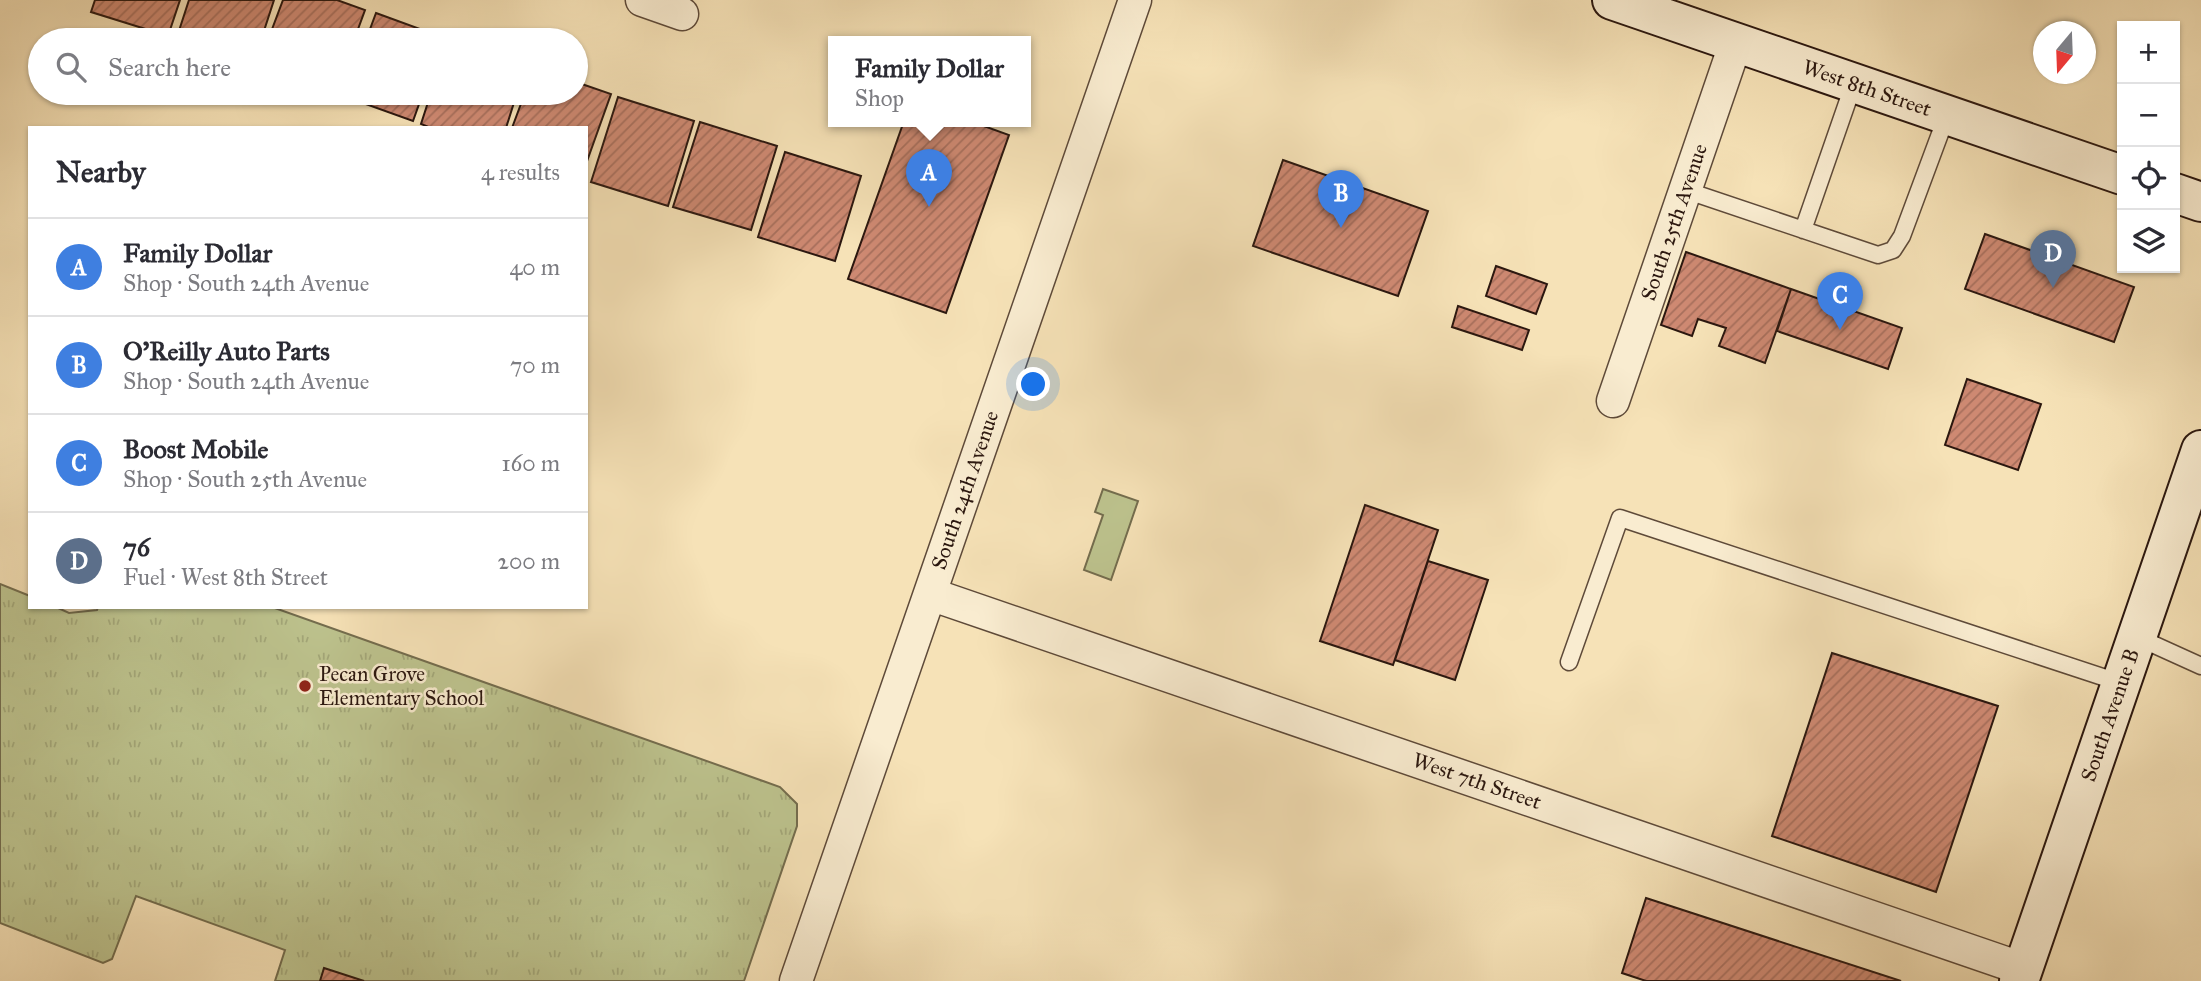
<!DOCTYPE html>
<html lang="en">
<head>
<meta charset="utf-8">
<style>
  :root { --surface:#fff; --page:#f7f7f7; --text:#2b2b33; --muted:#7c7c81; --line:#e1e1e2; --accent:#8f2418 }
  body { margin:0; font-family:"IM FELL Great Primer",serif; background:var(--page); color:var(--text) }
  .controls { position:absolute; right:21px; top:21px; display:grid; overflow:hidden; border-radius:0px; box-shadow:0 2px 5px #0004 }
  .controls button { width:63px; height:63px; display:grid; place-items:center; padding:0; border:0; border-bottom:2px solid var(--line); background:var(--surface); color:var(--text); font:35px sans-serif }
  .compass { position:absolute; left:2033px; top:21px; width:63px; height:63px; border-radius:50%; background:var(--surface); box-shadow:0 2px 5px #0004; rotate:199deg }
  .you { position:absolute; left:1034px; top:385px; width:24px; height:24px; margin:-18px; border:5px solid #fff; border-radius:50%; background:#1a73e8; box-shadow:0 0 0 10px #1a73e833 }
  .badge { display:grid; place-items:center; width:46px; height:46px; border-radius:50%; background:var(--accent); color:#fff; font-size:23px; font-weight:700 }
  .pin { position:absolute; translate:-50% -58px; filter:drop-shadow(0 2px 4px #0008) }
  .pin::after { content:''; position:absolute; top:37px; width:24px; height:21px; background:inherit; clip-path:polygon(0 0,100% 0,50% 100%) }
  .popup { position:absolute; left:828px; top:36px; width:203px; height:91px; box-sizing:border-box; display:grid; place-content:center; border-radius:0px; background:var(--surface); filter:drop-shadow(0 2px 5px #0005); font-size:23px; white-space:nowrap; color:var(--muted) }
  .popup b { font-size:26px; color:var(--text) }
  .popup::after { content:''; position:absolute; left:50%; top:100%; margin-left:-14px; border:14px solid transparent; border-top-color:var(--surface) }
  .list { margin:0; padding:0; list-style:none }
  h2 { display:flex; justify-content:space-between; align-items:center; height:91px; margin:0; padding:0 28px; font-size:30px }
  h2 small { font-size:23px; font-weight:400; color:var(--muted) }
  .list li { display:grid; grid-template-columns:46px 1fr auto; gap:21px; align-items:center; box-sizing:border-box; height:98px; padding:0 28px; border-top:2px solid var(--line) }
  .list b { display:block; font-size:26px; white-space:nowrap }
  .list p { margin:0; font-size:23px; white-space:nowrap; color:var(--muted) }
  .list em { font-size:23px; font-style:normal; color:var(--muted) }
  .icon { flex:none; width:38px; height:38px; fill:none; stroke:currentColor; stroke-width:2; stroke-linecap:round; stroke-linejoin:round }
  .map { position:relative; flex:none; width:2201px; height:981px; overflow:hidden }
  .search { position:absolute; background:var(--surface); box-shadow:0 2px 5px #0004; left:28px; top:28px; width:560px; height:77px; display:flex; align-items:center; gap:18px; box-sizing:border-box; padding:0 24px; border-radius:38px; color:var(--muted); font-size:26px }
  .panel { position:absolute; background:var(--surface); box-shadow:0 2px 5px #0004; left:28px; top:126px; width:560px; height:483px; border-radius:0px }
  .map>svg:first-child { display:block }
  .grass { fill:url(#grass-tufts); stroke:#746d4e; stroke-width:2 }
  .pitch { fill:#bdc38e; stroke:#746d4e; stroke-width:2 }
  .building { fill:url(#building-hatch); stroke:#2b170f; stroke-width:2 }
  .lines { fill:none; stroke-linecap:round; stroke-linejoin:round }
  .lane-casing { stroke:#5e4a39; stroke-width:19 }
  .street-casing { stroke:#5e4a39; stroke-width:35 }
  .secondary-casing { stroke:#2b170f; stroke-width:42 }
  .lane { stroke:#f9ecd0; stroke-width:16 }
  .street { stroke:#f9ecd0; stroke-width:32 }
  .secondary { stroke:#f9ecd0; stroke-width:38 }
  .poi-dot { fill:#8f2418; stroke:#f9ecd0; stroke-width:2.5 }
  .labels { text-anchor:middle; stroke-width:5; stroke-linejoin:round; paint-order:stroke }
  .street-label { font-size:21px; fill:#2b170f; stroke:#f9ecd0 }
  .poi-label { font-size:21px; fill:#2b170f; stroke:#f9ecd0; text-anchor:start }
</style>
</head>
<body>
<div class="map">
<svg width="2201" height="981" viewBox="0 0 2201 981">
  <defs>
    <pattern id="grass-tufts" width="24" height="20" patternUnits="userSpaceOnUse" patternTransform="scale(1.75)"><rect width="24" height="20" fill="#bdc38e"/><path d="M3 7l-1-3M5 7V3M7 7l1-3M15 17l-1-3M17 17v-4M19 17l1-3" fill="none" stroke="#a3a779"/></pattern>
    <pattern id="building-hatch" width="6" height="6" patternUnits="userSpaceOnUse" patternTransform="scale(1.75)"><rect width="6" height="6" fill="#ce8972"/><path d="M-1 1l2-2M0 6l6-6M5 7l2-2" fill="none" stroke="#a76f5c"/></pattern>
  </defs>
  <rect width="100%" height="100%" fill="#f6e2b7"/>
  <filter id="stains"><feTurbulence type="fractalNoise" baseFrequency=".00286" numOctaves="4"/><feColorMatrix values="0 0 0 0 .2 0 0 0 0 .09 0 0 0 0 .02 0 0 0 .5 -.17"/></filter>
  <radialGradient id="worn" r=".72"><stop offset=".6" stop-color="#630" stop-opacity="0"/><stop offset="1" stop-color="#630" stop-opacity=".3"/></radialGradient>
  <!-- grass -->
  <path class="grass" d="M0 584 30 596V607H56L69 613 97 610 98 607H272L780 787 797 804V826L744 981H275L285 950 136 896 112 959 103 963 0 923Z"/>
  <!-- pitch -->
  <path class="pitch" d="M1103 489 1138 501 1111 580 1084 570 1103 515 1095 512Z"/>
  <!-- building -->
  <path class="building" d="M95 0H180L168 36 91 12Z
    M189 0H274L261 40H176Z
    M283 0H337L365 10 354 40H268Z
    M376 13 442 37 441 40H366Z
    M576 82 611 94 586 164V128H512L525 93H576Z
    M348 93H423L413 121 346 97Z
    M431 93H517L506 128H431L421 124Z
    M618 97 694 121 668 206 591 182Z
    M904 121H970L1009 135 946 313 848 279Z
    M700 122 777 146 751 230 673 207Z
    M785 152 861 176 835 261 758 237Z
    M1283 160 1428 211 1398 296 1253 246Z
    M1985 234 2134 287 2114 342 1965 289Z
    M1686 252 1791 289 1765 363 1719 346 1726 328 1698 319 1692 336 1661 325Z
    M1496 266 1547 284 1536 314 1486 296Z
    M1791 289 1902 328 1888 369 1777 331Z
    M1458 306 1529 330 1522 350 1452 327Z
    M1967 379 2041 404 2018 470 1945 445Z
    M1365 505 1438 530 1393 665 1320 641Z
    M1428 561 1488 580 1455 680 1395 660Z
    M1832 653 1998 706 1936 892 1772 836Z
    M1646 898 1901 981H1646L1622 973Z
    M324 968 364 981H320Z"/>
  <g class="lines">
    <!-- lane casing -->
    <g class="lane-casing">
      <path id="lane" d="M1685 190 1878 255 1893 250 1902 236 1947 115
        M1803 230 1854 83
        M2137 637 2201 666
        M1569 662 1620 518 2121 683"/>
    </g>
    <!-- street casing -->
    <g class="street-casing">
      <path id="street" d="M642 0 682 14
        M1613 401 1736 42
        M930 594 2023 969
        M796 981 1135 0"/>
    </g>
    <!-- secondary casing -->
    <g class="secondary-casing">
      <path id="secondary" d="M1612 0 2122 175
        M2175 193 2201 202
        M2019 981 2201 450"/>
    </g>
    <!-- lane -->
    <use href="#lane" class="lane"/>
    <!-- street -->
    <use href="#street" class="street"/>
    <!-- secondary -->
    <use href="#secondary" class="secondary"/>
  </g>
  <!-- markers -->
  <circle class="poi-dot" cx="305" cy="686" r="7"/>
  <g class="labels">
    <!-- street labels -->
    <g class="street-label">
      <text transform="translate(1867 88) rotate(19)" y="7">West 8th Street</text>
      <text transform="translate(1674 222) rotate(-71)" y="7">South 25th Avenue</text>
      <text transform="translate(965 490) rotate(-71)" y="7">South 24th Avenue</text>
      <text transform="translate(2110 715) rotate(-71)" y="7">South Avenue B</text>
      <text transform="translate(1477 781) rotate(19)" y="7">West 7th Street</text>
    </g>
    <!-- poi labels -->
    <g class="poi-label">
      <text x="319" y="681">Pecan Grove<tspan x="319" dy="24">Elementary School</tspan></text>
    </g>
  </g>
  <rect width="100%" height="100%" filter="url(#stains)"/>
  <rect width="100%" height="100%" fill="url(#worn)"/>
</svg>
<div class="controls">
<button>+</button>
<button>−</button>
<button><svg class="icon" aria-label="locate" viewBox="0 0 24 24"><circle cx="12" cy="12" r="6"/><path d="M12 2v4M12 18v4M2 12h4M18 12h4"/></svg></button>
<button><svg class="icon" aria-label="layers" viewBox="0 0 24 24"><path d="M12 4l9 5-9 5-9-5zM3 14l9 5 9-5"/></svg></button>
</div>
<svg class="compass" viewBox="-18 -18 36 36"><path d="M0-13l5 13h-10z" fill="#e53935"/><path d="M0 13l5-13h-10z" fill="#7c7c81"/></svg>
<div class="you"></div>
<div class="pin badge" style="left:929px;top:207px;background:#3f7fe0">A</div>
<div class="popup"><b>Family Dollar</b>Shop</div>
<div class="pin badge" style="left:1341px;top:228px;background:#3f7fe0">B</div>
<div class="pin badge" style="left:1840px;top:330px;background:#3f7fe0">C</div>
<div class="pin badge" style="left:2053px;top:288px;background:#5c6f8a">D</div>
<div class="search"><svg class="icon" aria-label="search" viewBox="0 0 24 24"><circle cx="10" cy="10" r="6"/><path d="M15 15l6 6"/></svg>Search here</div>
<section class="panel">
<h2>Nearby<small>4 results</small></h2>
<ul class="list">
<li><span class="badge" style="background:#3f7fe0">A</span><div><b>Family Dollar</b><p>Shop · South 24th Avenue</p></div><em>40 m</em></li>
<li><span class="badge" style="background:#3f7fe0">B</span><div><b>O'Reilly Auto Parts</b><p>Shop · South 24th Avenue</p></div><em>70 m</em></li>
<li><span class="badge" style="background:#3f7fe0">C</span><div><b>Boost Mobile</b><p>Shop · South 25th Avenue</p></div><em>160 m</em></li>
<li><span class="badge" style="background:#5c6f8a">D</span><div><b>76</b><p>Fuel · West 8th Street</p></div><em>200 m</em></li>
</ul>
</section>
</div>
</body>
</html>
